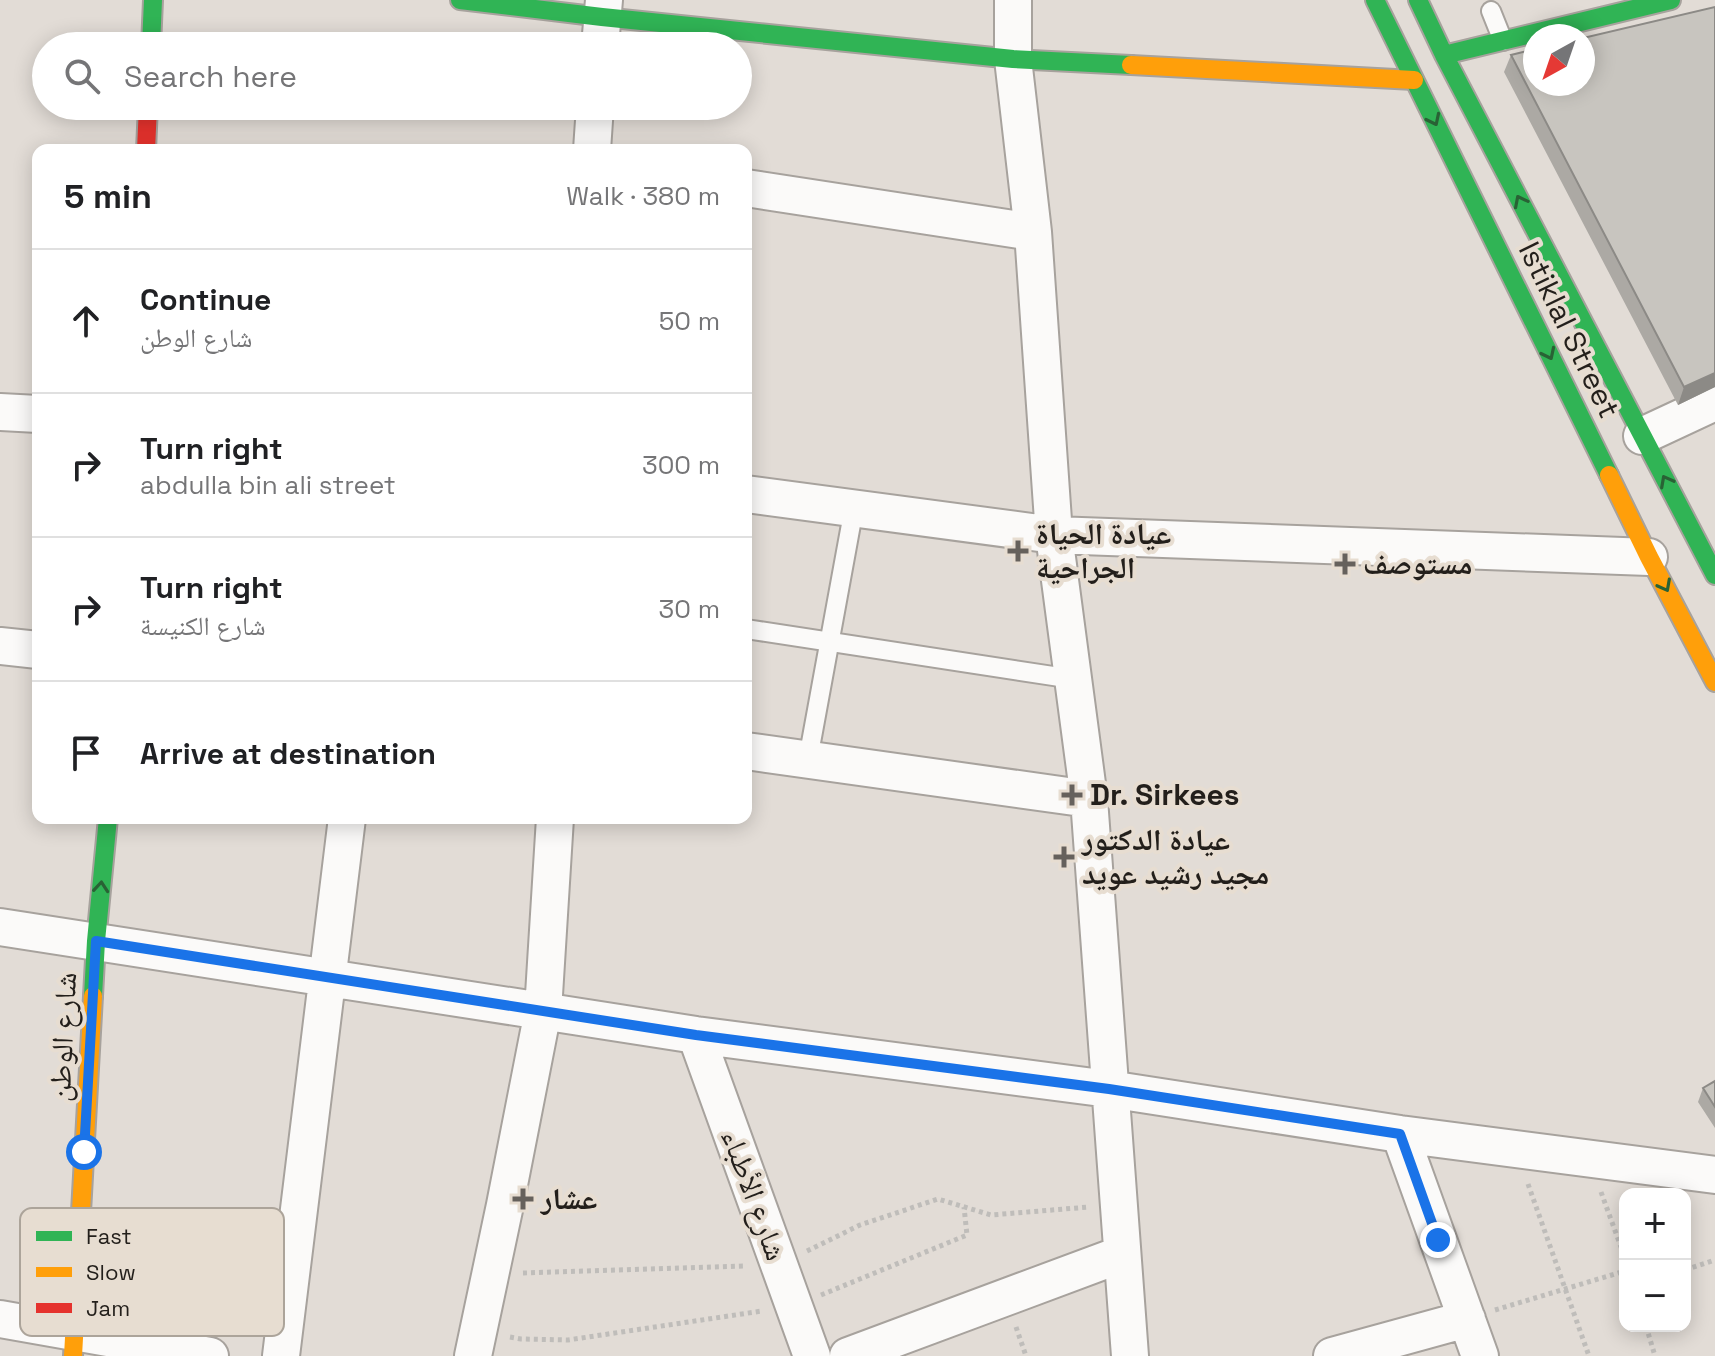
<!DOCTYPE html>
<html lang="en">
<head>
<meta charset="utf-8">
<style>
  :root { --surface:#fff; --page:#f6f6f6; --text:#202124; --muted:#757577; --line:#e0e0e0 }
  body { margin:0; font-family:"Space Grotesk","Noto Naskh Arabic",sans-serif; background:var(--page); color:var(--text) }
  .controls { position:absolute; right:24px; bottom:24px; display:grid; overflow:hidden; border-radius:16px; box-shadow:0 4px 20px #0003 }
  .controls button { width:72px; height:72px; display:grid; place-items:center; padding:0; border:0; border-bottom:2px solid var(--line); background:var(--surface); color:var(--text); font:40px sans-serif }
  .compass { position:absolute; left:1523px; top:24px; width:72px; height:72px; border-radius:50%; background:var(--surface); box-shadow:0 4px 20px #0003; rotate:220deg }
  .stop { position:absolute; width:24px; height:24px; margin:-18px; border:6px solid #1a73e8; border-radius:50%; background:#fff }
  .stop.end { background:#1a73e8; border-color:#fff; box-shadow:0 2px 8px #0008 }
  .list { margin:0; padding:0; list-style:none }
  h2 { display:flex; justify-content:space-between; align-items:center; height:104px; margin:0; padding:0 32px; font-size:34px }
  h2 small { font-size:26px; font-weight:400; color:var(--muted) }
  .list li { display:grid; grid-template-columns:52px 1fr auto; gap:24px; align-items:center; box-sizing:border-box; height:144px; padding:0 32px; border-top:2px solid var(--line) }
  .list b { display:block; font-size:30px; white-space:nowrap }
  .list p { margin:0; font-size:26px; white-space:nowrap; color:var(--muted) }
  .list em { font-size:26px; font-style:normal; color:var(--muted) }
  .icon { flex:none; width:44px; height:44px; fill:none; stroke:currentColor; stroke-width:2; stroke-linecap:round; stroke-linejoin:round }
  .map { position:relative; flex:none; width:1715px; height:1356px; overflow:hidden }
  .search { position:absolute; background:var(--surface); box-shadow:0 4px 20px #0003; left:32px; top:32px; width:720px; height:88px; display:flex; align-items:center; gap:20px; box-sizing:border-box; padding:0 28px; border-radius:44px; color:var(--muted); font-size:30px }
  .panel { position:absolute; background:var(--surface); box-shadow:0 4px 20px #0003; left:32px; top:144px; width:720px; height:680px; border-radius:16px }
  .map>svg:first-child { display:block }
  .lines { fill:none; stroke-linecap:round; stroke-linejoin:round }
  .lane-casing { stroke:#a7a29d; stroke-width:22 }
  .street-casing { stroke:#a7a29d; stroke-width:40 }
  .fast-casing { stroke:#a7a29d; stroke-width:22 }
  .slow-casing { stroke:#a7a29d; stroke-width:22 }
  .jam-casing { stroke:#a7a29d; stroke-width:22 }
  .path { stroke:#bfbdba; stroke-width:5; stroke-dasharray:4 4; stroke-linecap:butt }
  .lane { stroke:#fbfaf9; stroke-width:18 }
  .street { stroke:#fbfaf9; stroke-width:36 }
  .fast { stroke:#30b455; stroke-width:18 }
  .slow { stroke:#ff9f0a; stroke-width:18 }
  .jam { stroke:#e5322d; stroke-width:18 }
  .wall { fill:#aca9a4 }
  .shaded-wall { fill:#8c8a86 }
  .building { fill:#c8c5bf; stroke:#8c8a86; stroke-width:2 }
  .oneway { stroke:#296235 }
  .route { stroke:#1a73e8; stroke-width:10 }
  .poi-dot { fill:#66615c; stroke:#e7ddd1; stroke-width:3 }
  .labels { text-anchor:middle; stroke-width:8; stroke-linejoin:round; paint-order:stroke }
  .street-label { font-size:30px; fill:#231f1b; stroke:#e7ddd1 }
  .poi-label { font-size:30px; font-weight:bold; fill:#231f1b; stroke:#e7ddd1; text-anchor:start }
  .key { fill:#e7ddd1; stroke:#aca49a; stroke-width:2 }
  .key-label { font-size:22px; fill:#231f1b }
</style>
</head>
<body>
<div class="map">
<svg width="1715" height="1356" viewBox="0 0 1715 1356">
  <rect width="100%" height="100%" fill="#e2dcd6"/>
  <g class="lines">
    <!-- lane casing -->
    <g class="lane-casing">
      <path id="lane" d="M1491 11 1503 41
        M746 629 1073 679
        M808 759 854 508"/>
    </g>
    <!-- street casing -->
    <g class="street-casing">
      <path id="street" d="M1013 0V59L1033 232 1054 535 1089 799 1130 1356
        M600 46 604 0
        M592 150 595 106
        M746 188 1033 232
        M0 412 38 414
        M1642 436 1715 402
        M746 494 1054 535 1649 557
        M0 646 38 650
        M746 751 1089 799
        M0 927 696 1035 1109 1089 1400 1134 1715 1175
        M696 1035 812 1356
        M1400 1134 1480 1356
        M0 1319 210 1356
        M281 1356 347 818
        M473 1356 505 1205 543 1011 555 818
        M848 1356 1122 1254
        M1332 1356 1467 1319"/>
    </g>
    <!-- fast casing -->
    <g class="fast-casing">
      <path id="fast" d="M460 0 602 17 1013 59 1131 65
        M1375 0 1609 475
        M1418 0 1444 55 1715 575
        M151 46 153 0
        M1444 55 1671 0
        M93 996 96 941 108 818"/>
    </g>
    <!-- slow casing -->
    <g class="slow-casing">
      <path id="slow" d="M1131 65 1414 80
        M1609 475 1649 557 1715 682
        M73 1356 93 996"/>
    </g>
    <!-- jam casing -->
    <g class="jam-casing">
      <path id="jam" d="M146 150 148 106"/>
    </g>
    <!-- path -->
    <path class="path" d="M1528 1184 1589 1356
      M1601 1192 1625 1258
      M807 1251 860 1225 938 1199 991 1215 1089 1207
      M1685 1270 1715 1260
      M523 1273 745 1266
      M821 1295 967 1235 964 1207
      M1495 1310 1625 1271
      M1646 1326 1655 1356
      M1016 1327 1026 1356
      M510 1337 521 1339 568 1340 762 1311"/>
    <!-- lane -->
    <use href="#lane" class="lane"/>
    <!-- street -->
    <use href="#street" class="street"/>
    <!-- fast -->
    <use href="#fast" class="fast"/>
    <!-- slow -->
    <use href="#slow" class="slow"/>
    <!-- jam -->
    <use href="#jam" class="jam"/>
  </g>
  <!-- wall -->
  <path class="wall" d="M1715 7V387L1678 405 1504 72 1511 55Z
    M1715 1081V1128L1698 1102 1703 1088Z"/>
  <!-- shaded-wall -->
  <path class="shaded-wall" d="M1715 373V387L1678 405 1684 387Z"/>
  <!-- building -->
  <path class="building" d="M1715 7V373L1684 387 1511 55 1535 49V84H1583V38Z
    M1715 1081V1107L1703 1088Z"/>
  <!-- one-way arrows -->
  <defs><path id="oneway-chevron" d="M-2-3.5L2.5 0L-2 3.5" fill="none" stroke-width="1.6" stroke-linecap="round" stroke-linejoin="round" transform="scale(2)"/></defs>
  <g class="oneway">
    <use href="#oneway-chevron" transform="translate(1434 120) rotate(64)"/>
    <use href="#oneway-chevron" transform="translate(1520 201) rotate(-117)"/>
    <use href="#oneway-chevron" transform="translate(1549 354) rotate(64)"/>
    <use href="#oneway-chevron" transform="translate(1666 481) rotate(-118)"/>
    <use href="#oneway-chevron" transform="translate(1665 586) rotate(62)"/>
    <use href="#oneway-chevron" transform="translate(101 887) rotate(-85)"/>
  </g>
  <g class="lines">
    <!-- route -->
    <path class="route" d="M84 1152 96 941 696 1035 1109 1089 1400 1134 1438 1240"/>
  </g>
  <!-- markers -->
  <g class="poi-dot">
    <path d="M1014 539h8v8h8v8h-8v8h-8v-8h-8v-8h8z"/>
    <path d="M1341 552h8v8h8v8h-8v8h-8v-8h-8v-8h8z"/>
    <path d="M1068 783h8v8h8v8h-8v8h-8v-8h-8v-8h8z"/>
    <path d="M1060 845h8v8h8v8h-8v8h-8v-8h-8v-8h8z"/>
    <path d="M519 1187h8v8h8v8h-8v8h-8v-8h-8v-8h8z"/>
  </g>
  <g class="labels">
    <!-- street labels -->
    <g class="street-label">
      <text transform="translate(1569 330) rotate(64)" y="10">Istiklal Street</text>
      <text transform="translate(63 1037) rotate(-87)" y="10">شارع الوطن</text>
      <text transform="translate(754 1195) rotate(70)" y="10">شارع الأطباء</text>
    </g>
    <!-- poi labels -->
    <g class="poi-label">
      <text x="1036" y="544">عيادة الحياة<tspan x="1036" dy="34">الجراحية</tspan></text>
      <text x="1363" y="574">مستوصف</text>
      <text x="1090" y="805">Dr. Sirkees</text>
      <text x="1082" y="850">عيادة الدكتور<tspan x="1082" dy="34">مجيد رشيد عويد</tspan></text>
      <text x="541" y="1209">عشار</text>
    </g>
  </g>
  <!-- legend -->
  <rect x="20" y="1208" width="264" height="128" rx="12" class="key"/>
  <rect x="36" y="1231" width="36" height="10" fill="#30b455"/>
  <rect x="36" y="1267" width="36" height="10" fill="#ff9f0a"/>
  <rect x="36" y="1303" width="36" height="10" fill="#e5322d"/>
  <g class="key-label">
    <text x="86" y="1244">Fast</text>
    <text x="86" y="1280">Slow</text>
    <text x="86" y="1316">Jam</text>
  </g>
</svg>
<div class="controls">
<button>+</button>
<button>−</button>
</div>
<svg class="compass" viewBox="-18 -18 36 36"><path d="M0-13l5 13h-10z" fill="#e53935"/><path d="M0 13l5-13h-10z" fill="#757577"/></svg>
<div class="stop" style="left:84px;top:1152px"></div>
<div class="stop end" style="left:1438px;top:1240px"></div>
<div class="search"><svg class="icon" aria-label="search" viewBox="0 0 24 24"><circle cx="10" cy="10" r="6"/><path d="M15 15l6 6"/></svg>Search here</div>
<section class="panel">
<h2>5 min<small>Walk · 380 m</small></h2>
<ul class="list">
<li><svg class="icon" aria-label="ahead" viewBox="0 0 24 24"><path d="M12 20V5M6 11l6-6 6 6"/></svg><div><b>Continue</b><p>شارع الوطن</p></div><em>50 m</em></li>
<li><svg class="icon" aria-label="right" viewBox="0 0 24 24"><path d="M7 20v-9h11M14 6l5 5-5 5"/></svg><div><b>Turn right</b><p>abdulla bin ali street</p></div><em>300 m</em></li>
<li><svg class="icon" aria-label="right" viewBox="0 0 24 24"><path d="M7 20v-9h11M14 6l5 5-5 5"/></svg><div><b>Turn right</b><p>شارع الكنيسة</p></div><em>30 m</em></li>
<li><svg class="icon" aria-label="arrive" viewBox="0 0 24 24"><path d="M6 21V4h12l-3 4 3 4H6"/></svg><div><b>Arrive at destination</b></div></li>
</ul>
</section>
</div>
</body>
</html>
